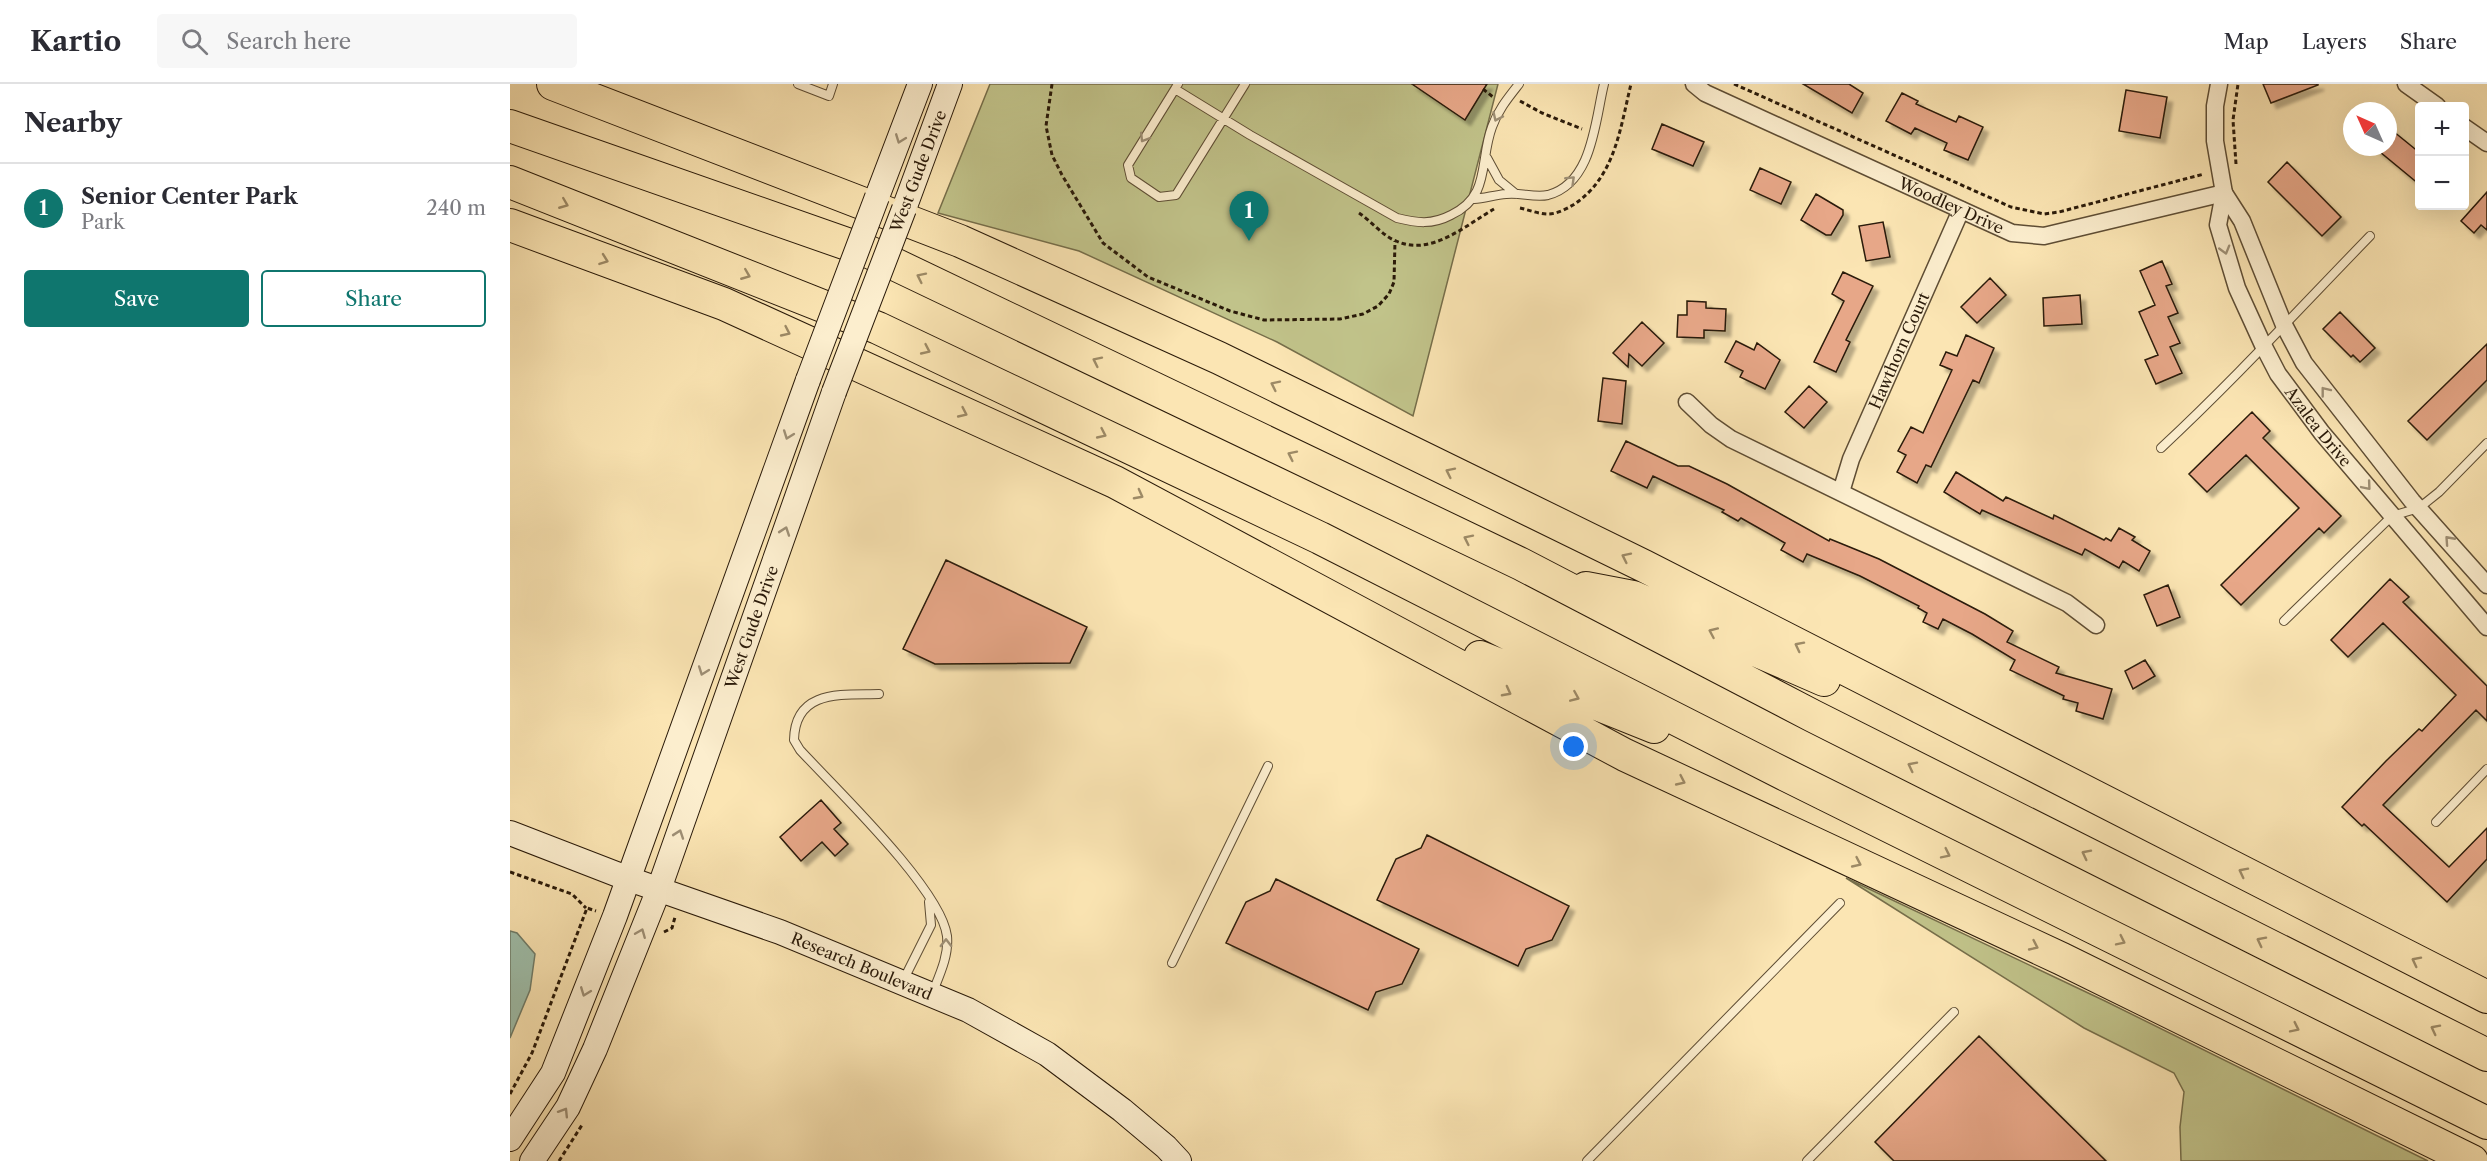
<!DOCTYPE html>
<html lang="en">
<head>
<meta charset="utf-8">
<style>
  :root { --surface:#fff; --page:#f7f7f7; --text:#2b2b33; --muted:#7c7c81; --line:#e1e1e2; --accent:#0f766e }
  body { margin:0; font-family:"Libre Caslon Text",serif; background:var(--page); color:var(--text) }
  .controls { position:absolute; right:18px; top:18px; display:grid; overflow:hidden; border-radius:6px; box-shadow:0 6px 24px #0002 }
  .controls button { width:54px; height:54px; display:grid; place-items:center; padding:0; border:0; border-bottom:2px solid var(--line); background:var(--surface); color:var(--text); font:30px sans-serif }
  .compass { position:absolute; left:1833px; top:18px; width:54px; height:54px; border-radius:50%; background:var(--surface); box-shadow:0 6px 24px #0002; rotate:315deg }
  .you { position:absolute; left:1064px; top:663px; width:21px; height:21px; margin:-15px; border:4px solid #fff; border-radius:50%; background:#1a73e8; box-shadow:0 0 0 9px #1a73e833 }
  .badge { display:grid; place-items:center; width:39px; height:39px; border-radius:50%; background:var(--accent); color:#fff; font-size:20px; font-weight:700 }
  .pin { position:absolute; translate:-50% -50px; filter:drop-shadow(0 2px 3px #0008) }
  .pin::after { content:''; position:absolute; top:32px; width:21px; height:18px; background:inherit; clip-path:polygon(0 0,100% 0,50% 100%) }
  .list { margin:0; padding:0; list-style:none }
  h2 { display:flex; justify-content:space-between; align-items:center; height:78px; margin:0; padding:0 24px; font-size:26px }
  h2 small { font-size:20px; font-weight:400; color:var(--muted) }
  .list li { display:grid; grid-template-columns:39px 1fr auto; gap:18px; align-items:center; box-sizing:border-box; height:90px; padding:0 24px; border-top:2px solid var(--line) }
  .list b { display:block; font-size:22px; white-space:nowrap }
  .list p { margin:0; font-size:20px; white-space:nowrap; color:var(--muted) }
  .list em { font-size:20px; font-style:normal; color:var(--muted) }
  .actions { display:flex; gap:12px; padding:18px 24px }
  .actions a { flex:1; padding:14px 0; border:2px solid var(--accent); border-radius:6px; text-align:center; font-size:21px; color:var(--accent) }
  .actions .main { background:var(--accent); color:#fff }
  .icon { flex:none; width:33px; height:33px; fill:none; stroke:currentColor; stroke-width:2; stroke-linecap:round; stroke-linejoin:round }
  .map { position:relative; flex:none; width:1977px; height:1077px; overflow:hidden }
  header { display:flex; align-items:center; gap:36px; box-sizing:border-box; height:84px; padding:0 30px; background:var(--surface); border-bottom:2px solid var(--line) }
  header strong { font-size:28px }
  nav { display:flex; gap:33px; margin-inline-start:auto; font-size:21px }
  .search { width:420px; height:54px; background:var(--page); display:flex; align-items:center; gap:15px; box-sizing:border-box; padding:0 21px; border-radius:6px; color:var(--muted); font-size:22px }
  main { display:flex }
  aside { flex:1; background:var(--surface) }
  .map>svg:first-child { display:block }
  .green { fill:#c1c38a; stroke:#766e4a; stroke-width:1.5 }
  .water { fill:#9fbfab; stroke:#707d6a; stroke-width:1.5 }
  .building { fill:#e7a788; stroke:#2a1a09; stroke-width:1.5; filter:url(#shadow) }
  .lines { fill:none; stroke-linecap:round; stroke-linejoin:round }
  .lane-casing { stroke:#5e4d34; stroke-width:10 }
  .street-casing { stroke:#5e4d34; stroke-width:19 }
  .secondary-casing { stroke:#2a1a09; stroke-width:26 }
  .highway-casing { stroke:#2a1a09; stroke-width:34 }
  .path { stroke:#2a1a09; stroke-width:3; stroke-dasharray:4.5 3; stroke-linecap:butt }
  .lane { stroke:#fceece; stroke-width:8 }
  .street { stroke:#fceece; stroke-width:16 }
  .secondary { stroke:#fceece; stroke-width:24 }
  .highway { stroke:#fbe5b3; stroke-width:32 }
  .secondary-bridge-casing { stroke:#2a1a09; stroke-width:26; stroke-linecap:butt }
  .secondary-bridge { stroke:#fceece; stroke-width:24 }
  .oneway { stroke:#9e8f75 }
  .oneway2 { stroke:#9d8a66 }
  .labels { text-anchor:middle; stroke-width:4.5; stroke-linejoin:round; paint-order:stroke }
  .street-label { font-size:16px; fill:#2a1a09; stroke:#fceece }
</style>
</head>
<body>
<header>
<strong>Kartio</strong>
<div class="search"><svg class="icon" aria-label="search" viewBox="0 0 24 24"><circle cx="10" cy="10" r="6"/><path d="M15 15l6 6"/></svg>Search here</div>
<nav><a>Map</a><a>Layers</a><a>Share</a></nav>
</header>
<main>
<aside>
<h2>Nearby<small></small></h2>
<ul class="list">
<li><span class="badge">1</span><div><b>Senior Center Park</b><p>Park</p></div><em>240 m</em></li>
</ul>
<div class="actions"><a class="main">Save</a><a>Share</a></div>
</aside>
<div class="map">
<svg width="1977" height="1077" viewBox="0 0 1977 1077">
  <defs>
    <filter id="shadow"><feDropShadow dx="5.5" dy="5.5" stdDeviation="1.5" flood-color="#0004"/></filter>
  </defs>
  <rect width="100%" height="100%" fill="#fbe5b3"/>
  <filter id="stains"><feTurbulence type="fractalNoise" baseFrequency=".00333" numOctaves="4"/><feColorMatrix values="0 0 0 0 .2 0 0 0 0 .09 0 0 0 0 .02 0 0 0 .5 -.17"/></filter>
  <radialGradient id="worn" r=".72"><stop offset=".6" stop-color="#630" stop-opacity="0"/><stop offset="1" stop-color="#630" stop-opacity=".3"/></radialGradient>
  <!-- green -->
  <path class="green" d="M480 0H988L903 332 767 258 569 167 428 129Z
    M1336 794 1595 917 1918 1077H1671L1670 1043 1674 1008 1664 989 1574 944Z"/>
  <!-- water -->
  <path class="water" d="M0 847 7 849 25 870 20 906 0 954Z"/>
  <!-- building -->
  <path class="building" d="M902 0H977L955 36Z
    M1293 0H1339L1353 9 1342 29Z
    M1753 0H1808V1L1761 19Z
    M1616 6 1657 13 1650 54 1609 47Z
    M1392 9 1408 17 1406 20 1446 38 1449 32 1473 43 1458 76 1434 66 1437 59 1405 44 1401 50 1376 37Z
    M1152 40 1194 58 1183 82 1142 65Z
    M1878 43 1910 69V101L1864 63H1878Z
    M1777 78 1831 133 1812 152 1758 98Z
    M1250 84 1281 98 1271 120 1240 106Z
    M1977 108V146L1971 141 1964 149 1951 137Z
    M1306 110 1333 126V131L1321 151H1316L1291 136Z
    M1373 138 1380 173 1356 177 1349 142Z
    M1652 177 1662 200 1656 202 1668 229 1658 233 1670 259 1660 263 1672 289 1646 300 1635 276 1648 271 1629 228 1645 221 1630 187Z
    M1333 188 1363 202 1336 256 1340 258 1326 288 1304 278 1334 217 1322 210Z
    M1480 194 1496 211 1467 239 1451 223Z
    M1570 211 1572 240 1534 242 1533 214Z
    M1177 217 1196 218V224L1216 225 1215 247 1194 246V254L1167 253 1168 231H1177Z
    M1830 228 1865 264 1850 278 1843 271 1841 273 1813 245Z
    M1132 238 1154 259 1132 282 1119 270 1118 283 1103 269Z
    M1456 251 1484 264 1469 299 1463 296 1421 383 1416 381 1407 399 1387 388 1396 371 1388 367 1401 343 1413 349 1442 286 1430 281 1436 268 1447 272Z
    M1226 257 1244 266 1247 259 1270 276 1255 305 1230 293 1233 287 1215 278Z
    M1977 260V296L1917 356 1898 337Z
    M1093 294 1116 297 1112 340 1088 337Z
    M1299 302 1317 318 1294 344 1275 328Z
    M1742 328 1760 347 1753 354 1831 432 1814 449 1809 444 1731 521 1711 501 1789 424 1736 371 1697 408 1679 390Z
    M1116 357 1168 382H1179L1217 400 1319 457 1320 455 1369 475 1475 530 1503 547 1497 558 1549 583 1546 589 1602 605 1593 635 1566 627 1568 619 1553 615 1554 612 1500 586 1505 576 1462 550 1433 535 1428 545 1413 538 1417 529 1408 524 1409 522 1350 492 1297 470 1293 478 1271 466 1275 459 1231 434 1228 437 1212 428 1214 426 1143 392 1137 404 1101 387Z
    M1446 388 1493 417 1496 413 1543 435 1544 431 1594 456 1596 454 1601 457 1609 444 1625 453 1622 456 1640 467 1629 487 1613 477 1609 484 1575 465 1572 471 1472 426 1470 430 1434 408Z
    M436 476 577 543 560 579 425 580 393 565Z
    M1880 495 1899 513 1893 518 1977 602V637L1966 626 1873 721 1939 783 1977 744V775L1937 818 1854 740 1852 742 1832 723 1876 677 1909 645 1912 647 1946 611 1873 539 1838 573 1821 556Z
    M1658 501 1670 533 1647 542 1634 511Z
    M1635 576 1645 592 1623 605 1615 587Z
    M311 716 331 739 324 745 338 760 325 772 312 758 291 777 270 753Z
    M917 751 1059 822 1042 856 1016 865 1008 882 867 816 886 775 911 764Z
    M766 795 909 865 892 900 866 908 858 926 716 859 736 818 760 807Z
    M1469 952 1596 1077H1384L1365 1058Z"/>
  <g class="lines">
    <!-- lane casing -->
    <g class="lane-casing">
      <path id="lane" d="M288 0 319 12 323 0
        M668 0 665 5 740 51 887 134C907 139 922 141 941 131 981 112 969 78 982 43 988 26 998 14 1009 0
        M665 5 618 81 621 94 649 113 666 111 735 0
        M977 74 989 96 1006 110
        M964 115C975 114 985 111 996 110 1010 108 1024 114 1038 111 1083 99 1085 36 1094 0
        M1651 364C1724 296 1791 223 1860 152
        M1774 537 1882 432 1909 424 1929 408 1977 359
        M369 610C332 611 285 605 284 656L290 666C325 704 431 805 437 852 439 872 429 892 422 910
        M1926 738 1977 685
        M662 879 758 682
        M393 897 421 841 419 818
        M1077 1077 1330 819
        M1297 1077 1444 928"/>
    </g>
    <!-- street casing -->
    <g class="street-casing">
      <g id="street">
        <path id="s1" d="M1184 0 1195 9 1502 149 1534 152 1714 109"/>
        <path id="s2" d="M1709 0 1705 22V57L1714 109 1708 141 1727 204 1753 261 1768 290 1812 349 1977 543"/>
        <path d="M1896 0 1927 22"/>
        <path d="M1954 43 1977 59"/>
        <path d="M1714 109 1732 137 1774 241 1794 279 1902 417 1977 501"/>
        <path d="M1177 318 1201 341 1221 355 1557 519 1586 541"/>
        <path id="s3" d="M1331 408 1341 375 1451 126"/>
      </g>
    </g>
    <!-- secondary casing -->
    <g class="secondary-casing">
      <g id="secondary">
        <path d="M367 113 410 0"/>
        <path d="M394 125 440 0"/>
        <path id="s4" d="M0 749 119 795 270 848 458 926 537 970 612 1026 656 1063 669 1077"/>
        <path d="M0 1055 43 989 105 832 298 296"/>
        <path id="s5" d="M22 1077 58 1023 85 965 149 805 324 308"/>
      </g>
    </g>
    <!-- highway casing -->
    <g class="highway-casing">
      <path id="highway" d="M43 0 450 157 709 274 1134 482 1977 913
        M0 42 357 167 1011 480 1303 632 1977 971
        M0 98 368 244 810 454 1274 690 1977 1039
        M0 141 214 220 605 398 1115 671 1552 875 1962 1077
        M1076 504 1123 513 1314 596
        M970 573 1144 643"/>
    </g>
    <!-- path -->
    <path class="path" d="M542 0 536 42 542 71 552 91 593 159 638 193 720 227 754 236 830 235 853 230 868 222 879 210 884 198 885 157
      M1224 0 1501 123 1534 130 1549 128 1694 90
      M973 5 983 13
      M1010 17 1032 29 1072 45
      M1726 80 1723 36 1728 0
      M1010 124C1019 126 1029 130 1038 130 1047 130 1056 125 1063 121 1105 94 1110 45 1121 0
      M849 129C861 137 873 152 886 157 921 173 956 141 984 125
      M0 788 62 810 76 824
      M154 848 162 844 165 833
      M0 1010 22 969 77 824 86 827
      M49 1077 72 1041"/>
    <!-- lane -->
    <use href="#lane" class="lane"/>
    <!-- street -->
    <use href="#street" class="street"/>
    <!-- secondary -->
    <use href="#secondary" class="secondary"/>
    <!-- highway -->
    <use href="#highway" class="highway"/>
    <!-- secondary-bridge casing -->
    <g class="secondary-bridge-casing">
      <path id="secondary-bridge" d="M298 296 367 113
        M324 308 394 125"/>
    </g>
    <!-- secondary-bridge -->
    <use href="#secondary-bridge" class="secondary-bridge"/>
  </g>
  <!-- one-way arrows -->
  <defs><path id="oneway-chevron" d="M-2-3.5L2.5 0L-2 3.5" fill="none" stroke-width="1.6" stroke-linecap="round" stroke-linejoin="round" transform="scale(1.5)"/></defs>
  <g class="oneway">
    <use href="#oneway-chevron" transform="translate(987 33) rotate(115)"/>
    <use href="#oneway-chevron" transform="translate(634 54) rotate(122)"/>
    <use href="#oneway-chevron" transform="translate(390 55) rotate(111)"/>
    <use href="#oneway-chevron" transform="translate(1061 96) rotate(-44)"/>
    <use href="#oneway-chevron" transform="translate(1715 166) rotate(74)"/>
    <use href="#oneway-chevron" transform="translate(1815 307) rotate(-128)"/>
    <use href="#oneway-chevron" transform="translate(278 351) rotate(110)"/>
    <use href="#oneway-chevron" transform="translate(1857 402) rotate(50)"/>
    <use href="#oneway-chevron" transform="translate(275 447) rotate(-71)"/>
    <use href="#oneway-chevron" transform="translate(1939 456) rotate(-132)"/>
    <use href="#oneway-chevron" transform="translate(193 587) rotate(110)"/>
    <use href="#oneway-chevron" transform="translate(169 750) rotate(-71)"/>
    <use href="#oneway-chevron" transform="translate(131 849) rotate(-68)"/>
    <use href="#oneway-chevron" transform="translate(436 859) rotate(-90)"/>
    <use href="#oneway-chevron" transform="translate(75 908) rotate(111)"/>
    <use href="#oneway-chevron" transform="translate(54 1028) rotate(-58)"/>
  </g>
  <g class="oneway2">
    <use href="#oneway-chevron" transform="translate(54 120) rotate(22)"/>
    <use href="#oneway-chevron" transform="translate(94 176) rotate(20)"/>
    <use href="#oneway-chevron" transform="translate(236 191) rotate(22)"/>
    <use href="#oneway-chevron" transform="translate(411 193) rotate(-154)"/>
    <use href="#oneway-chevron" transform="translate(276 248) rotate(25)"/>
    <use href="#oneway-chevron" transform="translate(416 266) rotate(25)"/>
    <use href="#oneway-chevron" transform="translate(587 277) rotate(-154)"/>
    <use href="#oneway-chevron" transform="translate(765 301) rotate(-154)"/>
    <use href="#oneway-chevron" transform="translate(453 329) rotate(25)"/>
    <use href="#oneway-chevron" transform="translate(592 350) rotate(25)"/>
    <use href="#oneway-chevron" transform="translate(782 371) rotate(-154)"/>
    <use href="#oneway-chevron" transform="translate(940 388) rotate(-154)"/>
    <use href="#oneway-chevron" transform="translate(629 411) rotate(28)"/>
    <use href="#oneway-chevron" transform="translate(958 455) rotate(-154)"/>
    <use href="#oneway-chevron" transform="translate(1116 473) rotate(-154)"/>
    <use href="#oneway-chevron" transform="translate(1203 548) rotate(-156)"/>
    <use href="#oneway-chevron" transform="translate(1289 562) rotate(-153)"/>
    <use href="#oneway-chevron" transform="translate(997 608) rotate(28)"/>
    <use href="#oneway-chevron" transform="translate(1065 613) rotate(23)"/>
    <use href="#oneway-chevron" transform="translate(1402 682) rotate(-153)"/>
    <use href="#oneway-chevron" transform="translate(1171 697) rotate(25)"/>
    <use href="#oneway-chevron" transform="translate(1436 770) rotate(26)"/>
    <use href="#oneway-chevron" transform="translate(1576 770) rotate(-153)"/>
    <use href="#oneway-chevron" transform="translate(1347 779) rotate(25)"/>
    <use href="#oneway-chevron" transform="translate(1733 788) rotate(-153)"/>
    <use href="#oneway-chevron" transform="translate(1611 857) rotate(26)"/>
    <use href="#oneway-chevron" transform="translate(1751 857) rotate(-153)"/>
    <use href="#oneway-chevron" transform="translate(1524 862) rotate(25)"/>
    <use href="#oneway-chevron" transform="translate(1906 877) rotate(-153)"/>
    <use href="#oneway-chevron" transform="translate(1785 944) rotate(26)"/>
    <use href="#oneway-chevron" transform="translate(1925 945) rotate(-153)"/>
  </g>
  <g class="labels">
    <!-- street labels -->
    <g class="street-label">
      <text transform="translate(408 87) rotate(-69)" y="6">West Gude Drive</text>
      <text dy="6" stroke="none"><textPath href="#s1" startOffset="285">Woodley Drive</textPath></text>
      <text dy="6" stroke="none"><textPath href="#s3" startOffset="153">Hawthorn Court</textPath></text>
      <text dy="6" stroke="none"><textPath href="#s2" startOffset="370">Azalea Drive</textPath></text>
      <text dy="6" stroke="none"><textPath href="#s5" startOffset="579">West Gude Drive</textPath></text>
      <text dy="6" stroke="none"><textPath href="#s4" startOffset="376">Research Boulevard</textPath></text>
    </g>
  </g>
  <rect width="100%" height="100%" filter="url(#stains)"/>
  <rect width="100%" height="100%" fill="url(#worn)"/>
</svg>
<div class="controls">
<button>+</button>
<button>−</button>
</div>
<svg class="compass" viewBox="-18 -18 36 36"><path d="M0-13l5 13h-10z" fill="#e53935"/><path d="M0 13l5-13h-10z" fill="#7c7c81"/></svg>
<div class="you"></div>
<div class="pin badge" style="left:739px;top:157px">1</div>
</div>
</main>
</body>
</html>
